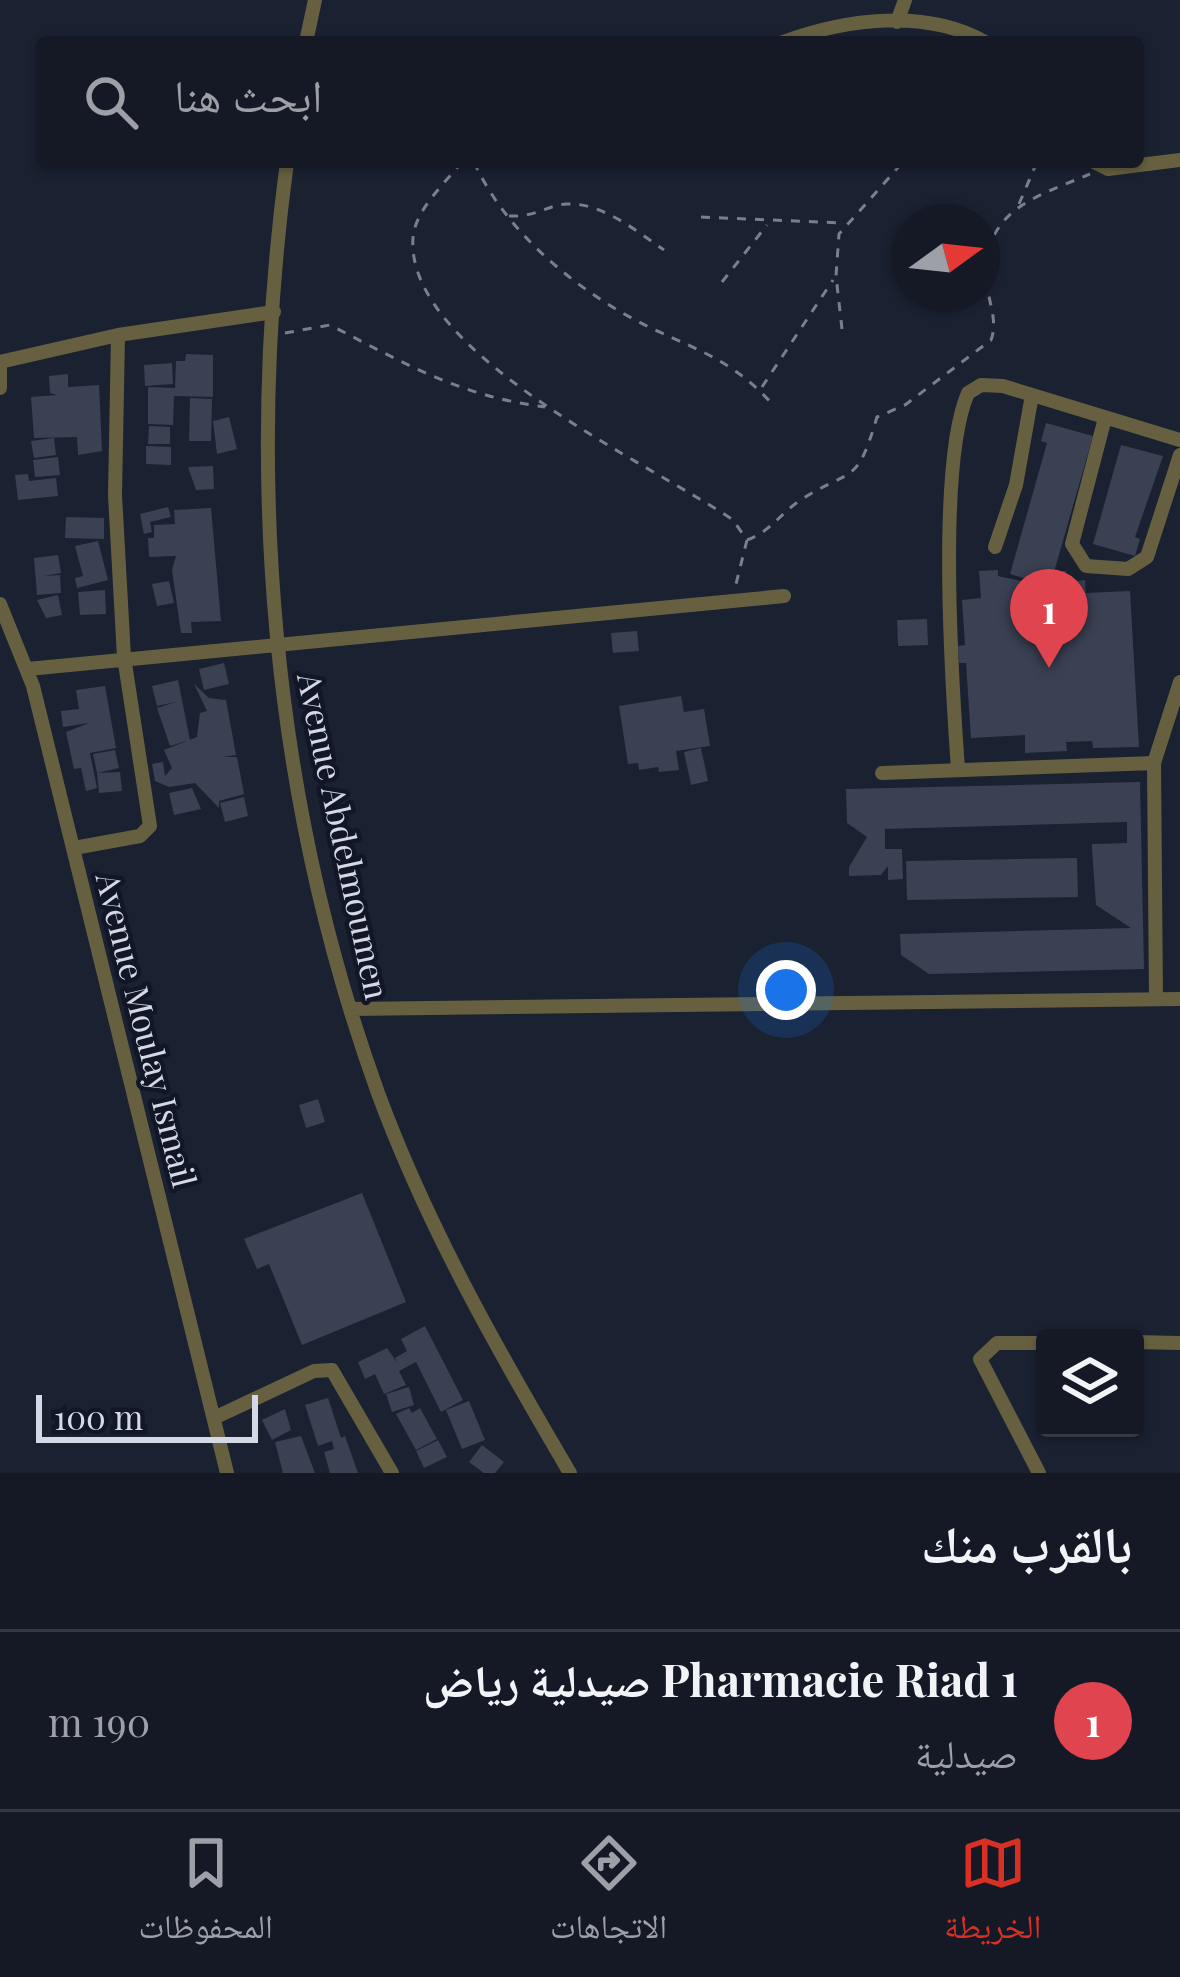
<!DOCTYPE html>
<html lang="ar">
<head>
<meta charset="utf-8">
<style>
  :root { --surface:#141925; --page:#1d222d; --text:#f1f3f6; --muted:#9da0a7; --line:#333842; --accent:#d93025 }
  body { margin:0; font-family:"Playfair Display","Noto Naskh Arabic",serif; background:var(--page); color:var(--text); direction:rtl }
  .controls { position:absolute; right:36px; bottom:36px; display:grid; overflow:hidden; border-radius:12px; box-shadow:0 3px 9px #0004 }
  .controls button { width:108px; height:108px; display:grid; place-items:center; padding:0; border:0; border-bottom:3px solid var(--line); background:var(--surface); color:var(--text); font:60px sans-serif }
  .compass { position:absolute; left:892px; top:204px; width:108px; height:108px; border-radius:50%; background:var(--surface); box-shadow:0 3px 9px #0004; rotate:75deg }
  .scale { position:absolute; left:36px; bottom:30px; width:222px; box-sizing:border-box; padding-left:12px; border:6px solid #d5d9e5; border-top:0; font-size:33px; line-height:42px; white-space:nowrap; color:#d5d9e5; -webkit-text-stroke:9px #111727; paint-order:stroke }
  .you { position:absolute; left:786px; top:990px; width:42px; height:42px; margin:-30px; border:9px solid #fff; border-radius:50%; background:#1a73e8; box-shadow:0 0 0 18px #1a73e833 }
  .badge { display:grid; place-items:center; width:78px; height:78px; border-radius:50%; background:var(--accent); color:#fff; font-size:39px; font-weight:700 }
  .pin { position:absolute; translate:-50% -99px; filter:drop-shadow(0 3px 6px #0008) }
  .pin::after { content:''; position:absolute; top:63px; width:42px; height:36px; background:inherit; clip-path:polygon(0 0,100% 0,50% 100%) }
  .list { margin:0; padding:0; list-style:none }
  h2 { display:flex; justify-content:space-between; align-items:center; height:156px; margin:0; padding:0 48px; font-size:51px }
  h2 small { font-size:39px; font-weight:400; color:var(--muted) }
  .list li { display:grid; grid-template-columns:78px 1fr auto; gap:36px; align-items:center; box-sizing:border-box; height:180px; padding:0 48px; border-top:3px solid var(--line) }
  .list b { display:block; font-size:45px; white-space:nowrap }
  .list p { margin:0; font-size:39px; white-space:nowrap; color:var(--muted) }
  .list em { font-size:39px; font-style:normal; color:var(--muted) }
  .icon { flex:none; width:66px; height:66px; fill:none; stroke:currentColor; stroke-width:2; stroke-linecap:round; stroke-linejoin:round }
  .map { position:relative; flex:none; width:1180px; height:1473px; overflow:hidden; direction:ltr }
  .search { position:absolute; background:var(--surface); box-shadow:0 3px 9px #0004; left:36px; right:36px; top:36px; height:132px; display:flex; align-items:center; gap:30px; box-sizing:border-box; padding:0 42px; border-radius:12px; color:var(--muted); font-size:45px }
  .sheet { height:336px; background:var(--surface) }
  nav { display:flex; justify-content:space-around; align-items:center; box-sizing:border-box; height:168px; border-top:3px solid var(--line); background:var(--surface); font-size:33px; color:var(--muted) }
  nav a { display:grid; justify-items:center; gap:6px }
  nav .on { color:var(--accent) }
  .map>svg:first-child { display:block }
  .building { fill:#3a4153 }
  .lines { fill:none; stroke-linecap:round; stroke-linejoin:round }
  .path { stroke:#797f8d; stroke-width:3; stroke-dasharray:9 9; stroke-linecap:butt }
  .street { stroke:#676040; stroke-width:14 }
  .labels { text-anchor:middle; stroke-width:9; stroke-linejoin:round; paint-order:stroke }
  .street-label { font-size:33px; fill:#d5d9e5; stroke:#111727 }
</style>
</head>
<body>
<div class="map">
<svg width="1180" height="1473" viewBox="0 0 1180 1473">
  <rect width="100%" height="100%" fill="#1a2131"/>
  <!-- building -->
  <path class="building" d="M186 354 213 355V397L174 396 173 425 148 424V387L175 388 176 361H185Z
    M172 363 173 384 145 386 144 365Z
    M68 374V387L99 385 102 451 78 455 77 437 34 438 31 397 57 395 50 393 49 376Z
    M190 398 212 399 211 441H189Z
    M229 417 237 449 217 454 213 421Z
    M1046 423 1093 436 1050 586 1010 574 1047 443 1041 441Z
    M149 426 170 427V444H148Z
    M54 438 56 455 34 458 31 441Z
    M1121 445 1163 456 1135 537 1140 539 1135 556 1093 544Z
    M146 446 171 447V465L146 464Z
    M58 457 60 475 35 477 33 460Z
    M213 466 214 489 196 490 188 467Z
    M28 474 29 481 56 478 58 496 18 500 15 475Z
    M168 507 171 517 150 522 152 532 144 534 140 514Z
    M211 508 221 621 191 622 192 633H181L172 570 176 556 149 557 148 538H154V525L175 524 174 510Z
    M66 517 104 518V539L65 538Z
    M98 541 108 580 77 588 75 578 83 576 75 546Z
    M58 555 61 573 44 576 60 575 61 593 37 595 34 558Z
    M998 570V576L1053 588 1058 571H1066L1067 582 1085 580 1086 593 1130 591 1139 747 1093 748 1092 741 1066 742 1067 751 1025 753V735L971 738 966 663H959L958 646 965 645 962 600 981 598 979 571Z
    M169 581 174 603 157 606 152 584Z
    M105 590 106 614 80 615 78 592Z
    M58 595 62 615 46 618 37 600Z
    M927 619 928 645 898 646 897 620Z
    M637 631 639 651 613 653 611 633Z
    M224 663 229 684 204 690 199 669Z
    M178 680 190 740 170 746 157 708 176 702 157 706 152 686Z
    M194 684 209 698 226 700 236 755 223 757H237L244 794 219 801V808L195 783 169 787 155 781 152 764 163 762 165 776 172 768 164 750 197 737 200 713 207 711Z
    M105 686 116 748 90 753 97 788 86 791 81 768 74 769 66 732 89 723 63 727 61 711 79 709 76 690Z
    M681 696 684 712 704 709 710 746 676 751 679 770 659 772 658 767 639 770 638 763 628 764 619 706Z
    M701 748 708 781 691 785 684 752Z
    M115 750 119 768 97 773 93 754Z
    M120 772 122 791 99 793 97 773Z
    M1140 782 1144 969 929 974 901 955 900 934 1131 928 1096 905 1092 849V844L1127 843V822L885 829V849H902L903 879 888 880V866L881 875 849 876V867L867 837 847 823 846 789Z
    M192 788 201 809 174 815 169 793Z
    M244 797 248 816 225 822 220 803Z
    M1077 858 1078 897 907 900 906 861Z
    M318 1099 325 1122 306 1128 299 1105Z
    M362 1193 406 1302 302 1345 269 1264 257 1269 244 1239Z
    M425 1326 463 1400 441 1412 416 1362 399 1371 406 1385 384 1394 375 1374 365 1379 358 1362 387 1348 398 1364 395 1358 407 1351 401 1339Z
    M409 1387 414 1405 392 1412 386 1394Z
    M328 1398 341 1438 345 1436 358 1473H330L324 1452 334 1449 332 1441 318 1446 305 1405Z
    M469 1401 485 1440 462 1449 446 1410Z
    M409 1408 412 1413 420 1408 437 1439 416 1450 396 1414Z
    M285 1409 291 1430 272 1440 262 1420Z
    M301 1436 315 1473H283L275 1442Z
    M438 1440 447 1457 424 1468 416 1451Z
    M482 1445 504 1462 495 1473H484L469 1462Z"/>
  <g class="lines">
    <!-- path -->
    <path class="path" d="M462 162C445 183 415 210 413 238 405 353 653 465 733 520L747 540 736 584
      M474 162C507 235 582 295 653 329 705 353 736 363 775 407
      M1019 204 1037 162
      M509 216C537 217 545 206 566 204 602 202 636 231 664 250
      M701 217 843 223
      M722 282 767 225
      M842 329 836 276 839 234 903 162
      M285 333 330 325C404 363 459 396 545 407
      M762 387 833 280
      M747 540C771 531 779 515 799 501 853 466 856 488 877 417L905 405 991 340C998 322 989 303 987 285 980 211 1033 198 1090 174"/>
    <!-- street -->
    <path class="street" d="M897 22 905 0
      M306 42 315 0
      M783 42C845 19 926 8 985 42
      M287 162C245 473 271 797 378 1093 427 1226 498 1351 570 1473
      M1094 162 1108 169 1180 160
      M0 362 118 335 274 312
      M0 388V362
      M1105 418 1072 544 1086 566 1128 569 1147 557 1180 455
      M995 547 1016 485 1032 395
      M0 604 33 686 227 1473
      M28 669 784 596
      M958 769C952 686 937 464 968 393L981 385 1003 386 1180 440
      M882 773 1154 763
      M74 848 140 836 150 826 124 657 115 495 118 335
      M1156 999 1154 763 1180 682
      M351 1009 1180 999
      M1135 1342 1180 1343
      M214 1418 314 1371 332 1370 392 1473
      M1039 1473 980 1359 997 1343H1045"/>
  </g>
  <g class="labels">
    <!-- street labels -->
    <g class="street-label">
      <text transform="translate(343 836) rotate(78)" y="12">Avenue Abdelmoumen</text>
      <text transform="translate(146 1030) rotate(76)" y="12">Avenue Moulay Ismail</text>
    </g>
  </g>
</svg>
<div class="controls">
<button><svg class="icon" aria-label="layers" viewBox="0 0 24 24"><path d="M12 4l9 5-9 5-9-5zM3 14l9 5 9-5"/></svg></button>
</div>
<svg class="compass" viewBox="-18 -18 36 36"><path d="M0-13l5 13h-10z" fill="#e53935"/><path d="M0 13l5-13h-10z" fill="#9da0a7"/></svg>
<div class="scale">100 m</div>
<div class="you"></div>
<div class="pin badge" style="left:1049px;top:668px;background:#e0444e">1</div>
<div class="search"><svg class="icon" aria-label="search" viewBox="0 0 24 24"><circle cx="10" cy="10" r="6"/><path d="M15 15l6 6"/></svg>ابحث هنا</div>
</div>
<section class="sheet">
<h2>بالقرب منك<small></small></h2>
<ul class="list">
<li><span class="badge" style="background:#e0444e">1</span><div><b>Pharmacie Riad 1 صيدلية رياض</b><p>صيدلية</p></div><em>190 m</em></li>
</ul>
</section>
<nav>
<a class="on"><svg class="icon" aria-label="map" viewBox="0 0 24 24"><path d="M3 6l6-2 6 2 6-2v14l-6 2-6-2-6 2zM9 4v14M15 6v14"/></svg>الخريطة</a>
<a><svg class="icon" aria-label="directions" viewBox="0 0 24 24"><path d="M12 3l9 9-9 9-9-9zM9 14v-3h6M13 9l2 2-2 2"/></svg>الاتجاهات</a>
<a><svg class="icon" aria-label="saved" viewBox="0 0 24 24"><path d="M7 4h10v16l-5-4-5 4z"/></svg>المحفوظات</a>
</nav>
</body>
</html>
